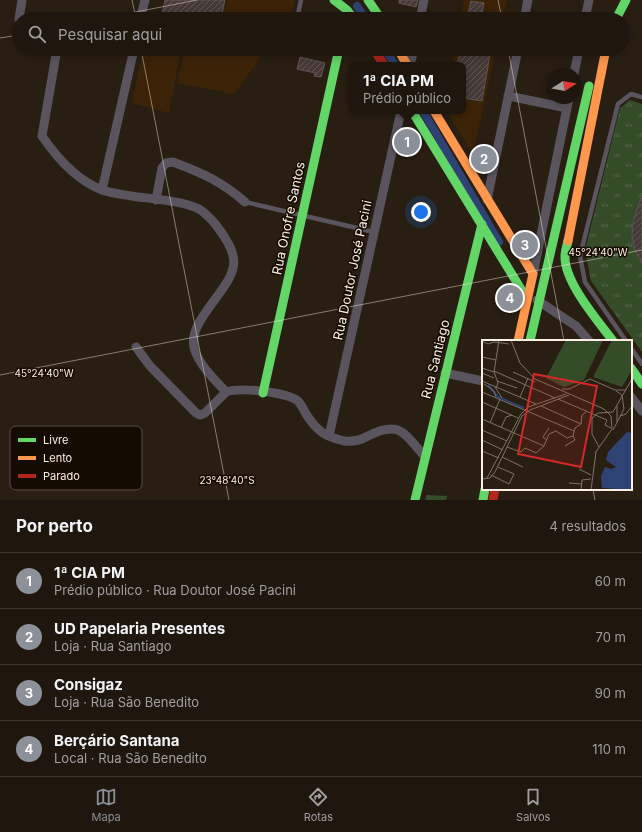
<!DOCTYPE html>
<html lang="pt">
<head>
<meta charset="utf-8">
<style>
  :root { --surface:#1f160e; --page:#2c231c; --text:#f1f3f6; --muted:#a19f9e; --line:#3c352e; --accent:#8c9099 }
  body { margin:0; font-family:Inter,sans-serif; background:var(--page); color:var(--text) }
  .compass { position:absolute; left:546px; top:68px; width:36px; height:36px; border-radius:50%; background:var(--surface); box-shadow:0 2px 10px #0003; rotate:79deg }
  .you { position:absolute; left:421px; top:212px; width:14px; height:14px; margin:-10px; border:3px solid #fff; border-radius:50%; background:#1a73e8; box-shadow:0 0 0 6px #1a73e833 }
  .badge { display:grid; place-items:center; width:26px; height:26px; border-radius:50%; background:var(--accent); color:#fff; font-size:13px; font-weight:700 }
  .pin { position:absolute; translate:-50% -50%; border:2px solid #fff; box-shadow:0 1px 4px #0006 }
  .popup { position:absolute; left:348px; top:62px; width:118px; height:52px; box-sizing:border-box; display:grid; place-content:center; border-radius:8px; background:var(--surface); filter:drop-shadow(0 1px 3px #0005); font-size:13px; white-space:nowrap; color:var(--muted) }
  .popup b { font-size:15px; color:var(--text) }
  .popup::after { content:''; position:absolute; left:50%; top:100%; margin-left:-8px; border:8px solid transparent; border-top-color:var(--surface) }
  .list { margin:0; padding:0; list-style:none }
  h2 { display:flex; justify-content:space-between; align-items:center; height:52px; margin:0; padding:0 16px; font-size:17px }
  h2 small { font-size:13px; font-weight:400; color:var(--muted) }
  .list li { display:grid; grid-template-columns:26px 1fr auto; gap:12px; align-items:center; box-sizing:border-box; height:56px; padding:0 16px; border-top:1px solid var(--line) }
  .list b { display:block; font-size:15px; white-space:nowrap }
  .list p { margin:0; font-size:13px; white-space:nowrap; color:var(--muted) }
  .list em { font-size:13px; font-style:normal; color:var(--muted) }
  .icon { flex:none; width:22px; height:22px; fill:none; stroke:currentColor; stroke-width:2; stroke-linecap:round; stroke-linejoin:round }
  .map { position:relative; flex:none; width:642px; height:500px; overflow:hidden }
  .search { position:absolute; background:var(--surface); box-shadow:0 2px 10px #0003; left:12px; right:12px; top:12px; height:44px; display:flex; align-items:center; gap:10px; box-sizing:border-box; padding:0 14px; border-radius:22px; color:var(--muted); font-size:15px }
  .sheet { height:276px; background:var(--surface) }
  nav { display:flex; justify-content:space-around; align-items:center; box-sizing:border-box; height:56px; border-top:1px solid var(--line); background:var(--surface); font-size:11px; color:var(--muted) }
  nav a { display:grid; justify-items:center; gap:2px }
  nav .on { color:var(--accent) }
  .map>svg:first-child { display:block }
  .built { fill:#3b2308 }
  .grass { fill:url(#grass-tufts) }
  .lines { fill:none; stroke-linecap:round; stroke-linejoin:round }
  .canal { stroke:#2e4374; stroke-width:8 }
  .building { fill:url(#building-hatch); stroke:#5f5452 }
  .lane { stroke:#59545e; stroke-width:4.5 }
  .street { stroke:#59545e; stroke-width:9 }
  .fast { stroke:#63d668; stroke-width:9 }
  .slow { stroke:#ff974d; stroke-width:9 }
  .jam { stroke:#b3261e; stroke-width:9 }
  .fast-bridge { stroke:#63d668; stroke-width:9 }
  .ticks { fill:none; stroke:#fdefe1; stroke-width:1; stroke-opacity:0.45 }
  .labels { text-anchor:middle; stroke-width:3; stroke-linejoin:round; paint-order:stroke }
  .street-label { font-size:13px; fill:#fdefe1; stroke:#140b03 }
  .inset-river { fill:none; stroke:#2e4374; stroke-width:2 }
  .inset-road { fill:none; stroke:#7e7265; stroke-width:1 }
  .view { fill:#d62828; fill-opacity:0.15; stroke:#d62828; stroke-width:2 }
  .inset-edge { fill:none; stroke:#fdefe1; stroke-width:2 }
  .key { fill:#140b03; stroke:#5a4f46; stroke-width:1 }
  .key-label { font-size:11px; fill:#fdefe1 }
  .ticks-label { font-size:10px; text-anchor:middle; fill:#fdefe1; stroke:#140b03; stroke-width:3; stroke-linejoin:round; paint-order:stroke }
</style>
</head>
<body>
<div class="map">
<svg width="642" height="500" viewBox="0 0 642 500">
  <defs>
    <pattern id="grass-tufts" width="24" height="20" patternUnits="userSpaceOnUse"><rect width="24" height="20" fill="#354c29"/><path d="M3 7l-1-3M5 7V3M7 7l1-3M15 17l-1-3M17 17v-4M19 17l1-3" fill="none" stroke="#536648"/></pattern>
    <pattern id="building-hatch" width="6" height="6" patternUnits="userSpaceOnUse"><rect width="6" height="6" fill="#453a38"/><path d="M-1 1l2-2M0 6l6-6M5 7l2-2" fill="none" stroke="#615754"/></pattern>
  </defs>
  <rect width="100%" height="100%" fill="#291e12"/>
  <!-- built -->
  <path class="built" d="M227 0H295L290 19H222Z
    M464 0H507L503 19H460Z
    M143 49H181L169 113 132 103Z
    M185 49H267L234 94 177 83Z
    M455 49H496L473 155 447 111H463V65H451Z"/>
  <!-- grass -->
  <path class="grass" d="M630 100 642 104V352L591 281 585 250 620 108Z
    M427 495 447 496 446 500H425Z"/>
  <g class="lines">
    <!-- canal -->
    <path class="canal" d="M357 6 366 19
      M385 49 395 65
      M423 111 499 242"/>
  </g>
  <!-- building -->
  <path class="building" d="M165 0H225L221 19H161Z
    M399 0H418L416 7 399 3Z
    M471 1 484 3 481 19H467Z
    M461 49H491L482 101 463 98V65H457Z
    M300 57 325 63 321 77 314 76 315 73 297 69Z
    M480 149 491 150 487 169 476 166Z
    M641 198H642V264L634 248 632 235 633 222Z
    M522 238 530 239 528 252 522 241Z
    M504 287 516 296 510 309 508 300 501 297Z"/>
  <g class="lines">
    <!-- lane -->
    <path class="lane" d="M297 19 301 0
      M245 202 374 232
      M626 341 585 282 580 256 618 104 631 94 642 97
      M631 348 642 364"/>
    <!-- street -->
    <path class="street" d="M19 19 22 0
      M140 19 145 0
      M420 19 424 0
      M524 19 528 0
      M585 19 589 0
      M57 49 42 136C57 158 76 180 102 190 127 199 185 198 202 211 208 216 215 223 219 229 225 237 231 246 233 256 241 286 183 319 195 351 201 367 215 380 226 392 241 387 286 392 298 401 301 404 304 410 306 414 317 431 324 436 344 441 353 442 361 440 368 436 400 420 404 433 425 457
      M410 65 414 49
      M574 74 579 49
      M508 96 567 108
      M102 190 134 49
      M156 200 162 168 166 163 173 162C202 173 221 181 245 202
      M487 200 518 49
      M533 274 569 98
      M537 300 576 326 589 341
      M136 347 150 366 196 413 200 415 205 413 226 392
      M445 373 483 381
      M631 397 642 411
      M329 436 401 111"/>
    <!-- fast -->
    <path class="fast" d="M334 0 347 10 354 19
      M368 0 381 19
      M616 19 626 0
      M412 111 527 299
      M568 241C567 246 565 251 565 256 564 282 598 321 613 341
      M631 368 642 384
      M263 393 339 49
      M415 500 482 224
      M483 500 485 489"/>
    <!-- slow -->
    <path class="slow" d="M398 49 407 65
      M434 111 533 274 518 341
      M568 241 606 49"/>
    <!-- jam -->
    <path class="jam" d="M374 49 384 65
      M493 500 495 489"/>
    <!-- fast-bridge -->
    <path class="fast-bridge" d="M530 341 589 86"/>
  </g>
  <!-- ticks -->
  <path class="ticks" d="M132 0 136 19M498 0 502 19M100 19 197 0M0 38 19 35M141 49 229 500M508 49 564 341M0 375 642 250M593 489 595 500"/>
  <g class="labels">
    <!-- street labels -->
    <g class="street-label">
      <text transform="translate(288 218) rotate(-78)" y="5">Rua Onofre Santos</text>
      <text transform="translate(352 270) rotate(-78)" y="5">Rua Doutor José Pacini</text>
      <text transform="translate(435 359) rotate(-76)" y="5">Rua Santiago</text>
    </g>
  </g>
  <!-- overview -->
  <g transform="translate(482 340)">
    <rect width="150" height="150" fill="#291e12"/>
    <path d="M84 0H121L102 40 82 47 64 38ZM130 0H150V30L140 47 111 37Z" fill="#354c29"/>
    <path d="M150 84V150L120 148 119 136 123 127 130 129 134 127 124 120 126 112 145 92 150 93Z" fill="#2e4374"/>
    <path class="inset-river" d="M6 45 16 57 42 68"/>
    <path class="inset-road" d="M29 0 38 23 53 39 122 69 129 76 130 89 113 113M0 1 6 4 12 2 27 4M0 17 14 20M0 28 12 32M12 31 73 58M31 32 53 42M0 33 12 38M0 41 54 64M15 41 35 48M2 44 12 51 14 57M13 47 20 58M14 48 16 43 12 32 17 0M80 49H87L108 39 133 50H144M0 52 92 91M38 57 46 38M76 59 125 80M0 62 36 78M59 66 99 84M138 76 144 74 150 66M0 79 62 106M125 80 123 85 129 88M135 82V66M8 83 18 59M99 84 100 75 104 72M19 88 24 77 30 75M0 90 25 101M131 90 142 69 140 55 134 51M0 100 21 110M65 100 61 97 67 88M83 106 93 100 91 96M25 107 39 112 43 108 54 113 62 106 67 94 74 91 85 98 91 96 93 88 99 84M117 107 110 94V78L116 73 131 72 150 39M0 111 17 118M20 117 41 127M97 129 109 135M9 135 27 144 32 134 16 127M5 138 39 74 46 67 84 54M0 139 8 138 13 132 40 76 48 70 87 55M87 143 99 144M99 150 100 140 109 139M109 150 114 112"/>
    <path class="view" d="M52 34 115 46 99 127 36 114Z"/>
    <rect width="150" height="150" class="inset-edge"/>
  </g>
  <!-- legend -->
  <rect x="10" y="426" width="132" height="64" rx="6" class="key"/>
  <rect x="18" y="438" width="18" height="4" fill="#63d668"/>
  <rect x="18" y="456" width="18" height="4" fill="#ff974d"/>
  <rect x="18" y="474" width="18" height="4" fill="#b3261e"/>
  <g class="key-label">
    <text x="43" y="444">Livre</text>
    <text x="43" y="462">Lento</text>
    <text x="43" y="480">Parado</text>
  </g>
  <g class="ticks-label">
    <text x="598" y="256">45°24'40"W</text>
    <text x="44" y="377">45°24'40"W</text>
    <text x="227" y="484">23°48'40"S</text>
  </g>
</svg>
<svg class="compass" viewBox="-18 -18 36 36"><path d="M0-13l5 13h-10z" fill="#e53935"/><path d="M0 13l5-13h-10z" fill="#a19f9e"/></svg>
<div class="you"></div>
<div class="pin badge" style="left:407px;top:142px">1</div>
<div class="popup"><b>1ª CIA PM</b>Prédio público</div>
<div class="pin badge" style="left:484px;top:159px">2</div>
<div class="pin badge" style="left:525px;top:245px">3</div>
<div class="pin badge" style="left:510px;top:298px">4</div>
<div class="search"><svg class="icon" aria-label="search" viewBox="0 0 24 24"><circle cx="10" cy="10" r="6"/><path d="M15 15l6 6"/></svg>Pesquisar aqui</div>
</div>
<section class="sheet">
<h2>Por perto<small>4 resultados</small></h2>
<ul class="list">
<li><span class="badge">1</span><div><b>1ª CIA PM</b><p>Prédio público · Rua Doutor José Pacini</p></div><em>60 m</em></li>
<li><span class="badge">2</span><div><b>UD Papelaria Presentes</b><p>Loja · Rua Santiago</p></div><em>70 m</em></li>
<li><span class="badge">3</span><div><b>Consigaz</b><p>Loja · Rua São Benedito</p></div><em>90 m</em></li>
<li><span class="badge">4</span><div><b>Berçário Santana</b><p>Local · Rua São Benedito</p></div><em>110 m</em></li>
</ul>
</section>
<nav>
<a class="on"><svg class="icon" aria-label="map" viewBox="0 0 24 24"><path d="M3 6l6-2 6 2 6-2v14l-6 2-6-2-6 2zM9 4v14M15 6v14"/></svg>Mapa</a>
<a><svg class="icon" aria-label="directions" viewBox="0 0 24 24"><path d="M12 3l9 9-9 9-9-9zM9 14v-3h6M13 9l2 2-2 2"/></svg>Rotas</a>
<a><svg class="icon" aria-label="saved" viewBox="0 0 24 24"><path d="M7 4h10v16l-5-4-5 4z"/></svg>Salvos</a>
</nav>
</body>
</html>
